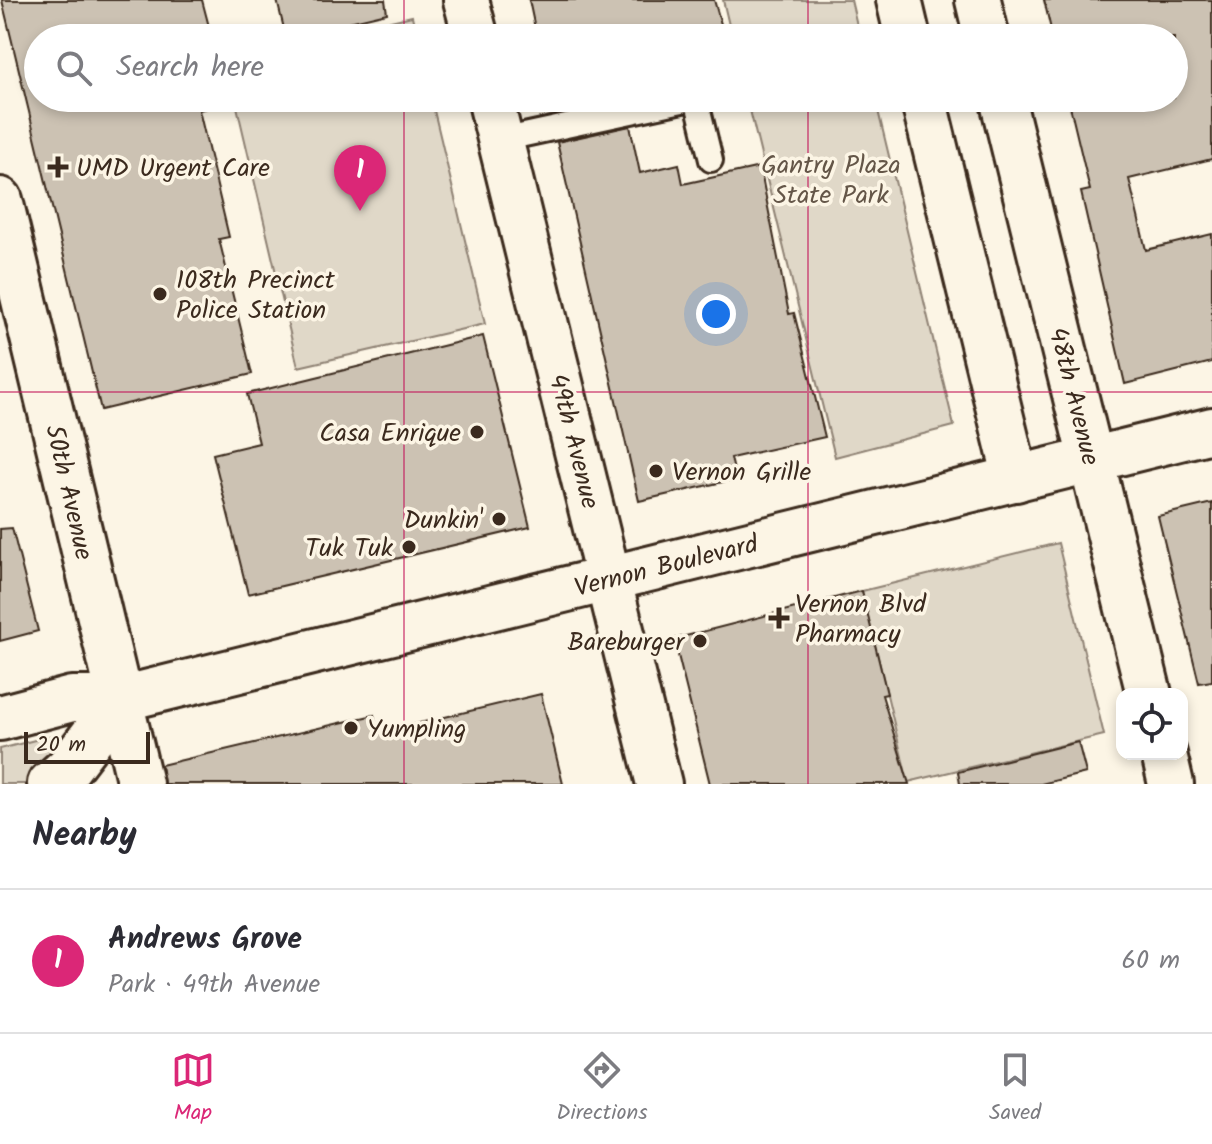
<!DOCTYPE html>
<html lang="en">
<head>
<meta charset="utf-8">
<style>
  :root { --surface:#fff; --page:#f2f2f3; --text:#2b2b33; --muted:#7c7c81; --line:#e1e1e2; --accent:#db2777 }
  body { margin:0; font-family:Kalam,sans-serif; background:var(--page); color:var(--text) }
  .controls { position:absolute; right:24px; bottom:24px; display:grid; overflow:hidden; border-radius:16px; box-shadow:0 4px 12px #0003 }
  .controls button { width:72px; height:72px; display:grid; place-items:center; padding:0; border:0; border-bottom:2px solid var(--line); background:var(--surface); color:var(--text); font:40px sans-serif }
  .scale { position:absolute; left:24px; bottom:20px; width:126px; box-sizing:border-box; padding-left:8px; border:4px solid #3b2a1e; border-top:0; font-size:22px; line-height:28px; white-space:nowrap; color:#3b2a1e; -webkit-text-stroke:6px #fcf5e5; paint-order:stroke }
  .you { position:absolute; left:716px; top:314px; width:28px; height:28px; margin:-20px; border:6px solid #fff; border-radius:50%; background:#1a73e8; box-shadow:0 0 0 12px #1a73e833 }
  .badge { display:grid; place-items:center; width:52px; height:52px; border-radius:50%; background:var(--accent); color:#fff; font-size:26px; font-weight:700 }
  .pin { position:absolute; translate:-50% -66px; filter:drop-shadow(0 2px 4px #0008) }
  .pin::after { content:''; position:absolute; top:42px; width:28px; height:24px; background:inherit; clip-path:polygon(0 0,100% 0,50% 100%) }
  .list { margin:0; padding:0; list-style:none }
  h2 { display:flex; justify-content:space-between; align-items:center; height:104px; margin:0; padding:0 32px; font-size:34px }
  h2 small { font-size:26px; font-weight:400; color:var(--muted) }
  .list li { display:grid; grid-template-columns:52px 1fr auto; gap:24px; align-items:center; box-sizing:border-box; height:144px; padding:0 32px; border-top:2px solid var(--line) }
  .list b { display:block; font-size:30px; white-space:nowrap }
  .list p { margin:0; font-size:26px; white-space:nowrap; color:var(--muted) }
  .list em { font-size:26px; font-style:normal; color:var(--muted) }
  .icon { flex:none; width:44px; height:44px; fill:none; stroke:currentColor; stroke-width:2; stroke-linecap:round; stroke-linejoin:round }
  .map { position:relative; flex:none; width:1212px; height:784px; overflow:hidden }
  .search { position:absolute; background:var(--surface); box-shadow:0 4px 12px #0003; left:24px; right:24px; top:24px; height:88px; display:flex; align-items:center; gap:20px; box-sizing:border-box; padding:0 28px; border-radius:44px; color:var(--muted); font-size:30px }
  .sheet { height:248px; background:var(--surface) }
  nav { display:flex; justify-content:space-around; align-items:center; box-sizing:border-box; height:112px; border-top:2px solid var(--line); background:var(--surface); font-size:22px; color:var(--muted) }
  nav a { display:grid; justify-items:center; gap:4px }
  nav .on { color:var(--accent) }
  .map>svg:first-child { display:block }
  .green { fill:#e0d8c8; stroke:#8e8173; stroke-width:2 }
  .building { fill:#ccc2b3; stroke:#3b2a1e; stroke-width:2 }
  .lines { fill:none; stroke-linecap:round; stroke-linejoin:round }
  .lane-casing { stroke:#3b2a1e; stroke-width:28 }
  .street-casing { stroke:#3b2a1e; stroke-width:50 }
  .secondary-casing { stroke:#3b2a1e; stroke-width:50 }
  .lane { stroke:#fcf5e5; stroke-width:22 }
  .street { stroke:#fcf5e5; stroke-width:44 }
  .secondary { stroke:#fcf5e5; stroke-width:44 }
  .grid { fill:none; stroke:#c2185b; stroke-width:2; stroke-opacity:0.55 }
  .poi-dot { fill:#3b2a1e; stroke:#fcf5e5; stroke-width:3 }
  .labels { text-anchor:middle; stroke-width:7; stroke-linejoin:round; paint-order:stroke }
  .park-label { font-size:26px; fill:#645648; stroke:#fcf5e5 }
  .poi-label { font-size:26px; fill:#3b2a1e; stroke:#fcf5e5; text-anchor:start }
  .street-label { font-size:26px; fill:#3b2a1e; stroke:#fcf5e5 }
</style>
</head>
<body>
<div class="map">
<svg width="1212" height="784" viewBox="0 0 1212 784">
  <rect width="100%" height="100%" fill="#fcf5e5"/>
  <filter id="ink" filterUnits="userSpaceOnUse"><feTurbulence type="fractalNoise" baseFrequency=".0125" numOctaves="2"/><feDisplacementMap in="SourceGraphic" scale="16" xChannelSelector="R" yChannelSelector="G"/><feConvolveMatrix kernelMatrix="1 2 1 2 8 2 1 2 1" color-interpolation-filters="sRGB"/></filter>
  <g filter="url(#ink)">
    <!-- green -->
    <path class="green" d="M723 0H851L860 38H732Z
      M412 16 417 38H319Z
      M235 98H431L485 324 298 367Z
      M747 98H875L954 426 835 457Z
      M1058 543 1104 735 908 782 862 591Z
      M58 734 63 753 26 784H0V749Z"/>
    <!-- building -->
    <path class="building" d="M2 0H202L212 38H38V98H227L228 103 199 110 229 237 219 239 252 374 101 410Z
      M277 0H385L387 13 286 37Z
      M529 0H714L725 38H537Z
      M1044 0H1212V159L1129 179 1146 250 1212 234V362L1125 384 1081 192 1090 190 1068 98H1174V38H1053Z
      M552 98H630L556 114Z
      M630 126 640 173 679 164 683 184 760 167 789 314 794 313 825 437 731 458 736 479 639 501 557 142Z
      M483 336 530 527 248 594 213 454 259 443 247 394Z
      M1212 503V681L1199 683 1158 516Z
      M12 528 38 631 0 641V529Z
      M862 591 887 694 882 695 909 784H710L674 639Z
      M541 694 563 784H164L161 765 374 715 378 733Z
      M1078 742 1086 773 1041 784H960L958 772Z"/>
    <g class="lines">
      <!-- lane casing -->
      <g class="lane-casing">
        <path id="lane" d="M696 98 711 160
          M501 140 696 98"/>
      </g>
      <!-- street casing -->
      <g class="street-casing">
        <path id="street" d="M466 0 476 38
          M899 0 908 38
          M978 0 987 38
          M490 98 659 784
          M923 98 1016 479
          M1002 98 1149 694
          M0 200 140 784
          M1164 754 1171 784"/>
      </g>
      <!-- secondary casing -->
      <g class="secondary-casing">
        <path id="secondary" d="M0 718 72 699H121L1212 430
          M50 784 68 768 121 699"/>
      </g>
      <!-- lane -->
      <use href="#lane" class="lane"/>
      <!-- street -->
      <use href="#street" class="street"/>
      <!-- secondary -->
      <use href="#secondary" class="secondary"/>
    </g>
  </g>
  <!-- grid -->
  <path class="grid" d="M404 0V38M808 0V38M404 98V784M808 98V784M0 392H1212"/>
  <!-- markers -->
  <g class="poi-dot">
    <path d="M54 155h8v8h8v8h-8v8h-8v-8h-8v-8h8z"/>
    <circle cx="160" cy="294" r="8"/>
    <circle cx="477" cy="432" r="8"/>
    <circle cx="656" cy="471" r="8"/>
    <circle cx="499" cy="519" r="8"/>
    <circle cx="409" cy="547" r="8"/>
    <path d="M775 606h8v8h8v8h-8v8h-8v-8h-8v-8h8z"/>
    <circle cx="700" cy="641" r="8"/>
    <circle cx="351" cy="728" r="8"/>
  </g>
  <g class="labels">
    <!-- park labels -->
    <g class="park-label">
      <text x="831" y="173">Gantry Plaza<tspan x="831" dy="30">State Park</tspan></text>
    </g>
    <!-- poi labels -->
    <g class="poi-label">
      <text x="76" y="176">UMD Urgent Care</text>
      <text x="176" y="288">108th Precinct<tspan x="176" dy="30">Police Station</tspan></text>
      <text x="461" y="441" text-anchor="end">Casa Enrique</text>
      <text x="672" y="480">Vernon Grille</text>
      <text x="483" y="528" text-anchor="end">Dunkin'</text>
      <text x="393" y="556" text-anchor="end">Tuk Tuk</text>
      <text x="795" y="612">Vernon Blvd<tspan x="795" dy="30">Pharmacy</tspan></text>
      <text x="684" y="650" text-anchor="end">Bareburger</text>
      <text x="367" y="737">Yumpling</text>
    </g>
    <!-- street labels -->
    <g class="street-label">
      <text transform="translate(1075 396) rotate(76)" y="9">48th Avenue</text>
      <text transform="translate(575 441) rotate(76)" y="9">49th Avenue</text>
      <text transform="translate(70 492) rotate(77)" y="9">50th Avenue</text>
      <text transform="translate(666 565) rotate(-14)" y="9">Vernon Boulevard</text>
    </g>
  </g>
</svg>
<div class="controls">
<button><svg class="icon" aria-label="locate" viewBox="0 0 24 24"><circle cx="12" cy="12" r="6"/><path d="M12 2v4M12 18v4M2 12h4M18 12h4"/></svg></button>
</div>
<div class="scale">20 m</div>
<div class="you"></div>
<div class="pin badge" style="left:360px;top:211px">1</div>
<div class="search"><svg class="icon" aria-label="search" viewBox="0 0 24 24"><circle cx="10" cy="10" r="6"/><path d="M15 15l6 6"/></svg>Search here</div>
</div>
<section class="sheet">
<h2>Nearby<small></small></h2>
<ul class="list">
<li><span class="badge">1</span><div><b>Andrews Grove</b><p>Park · 49th Avenue</p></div><em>60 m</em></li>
</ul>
</section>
<nav>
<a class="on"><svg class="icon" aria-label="map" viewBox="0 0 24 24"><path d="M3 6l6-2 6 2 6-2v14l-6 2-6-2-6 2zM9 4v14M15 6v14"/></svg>Map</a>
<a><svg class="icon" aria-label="directions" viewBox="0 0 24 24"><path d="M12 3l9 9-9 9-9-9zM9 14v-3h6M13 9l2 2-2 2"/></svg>Directions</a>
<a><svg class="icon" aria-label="saved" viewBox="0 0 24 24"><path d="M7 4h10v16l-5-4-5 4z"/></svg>Saved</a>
</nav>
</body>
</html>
